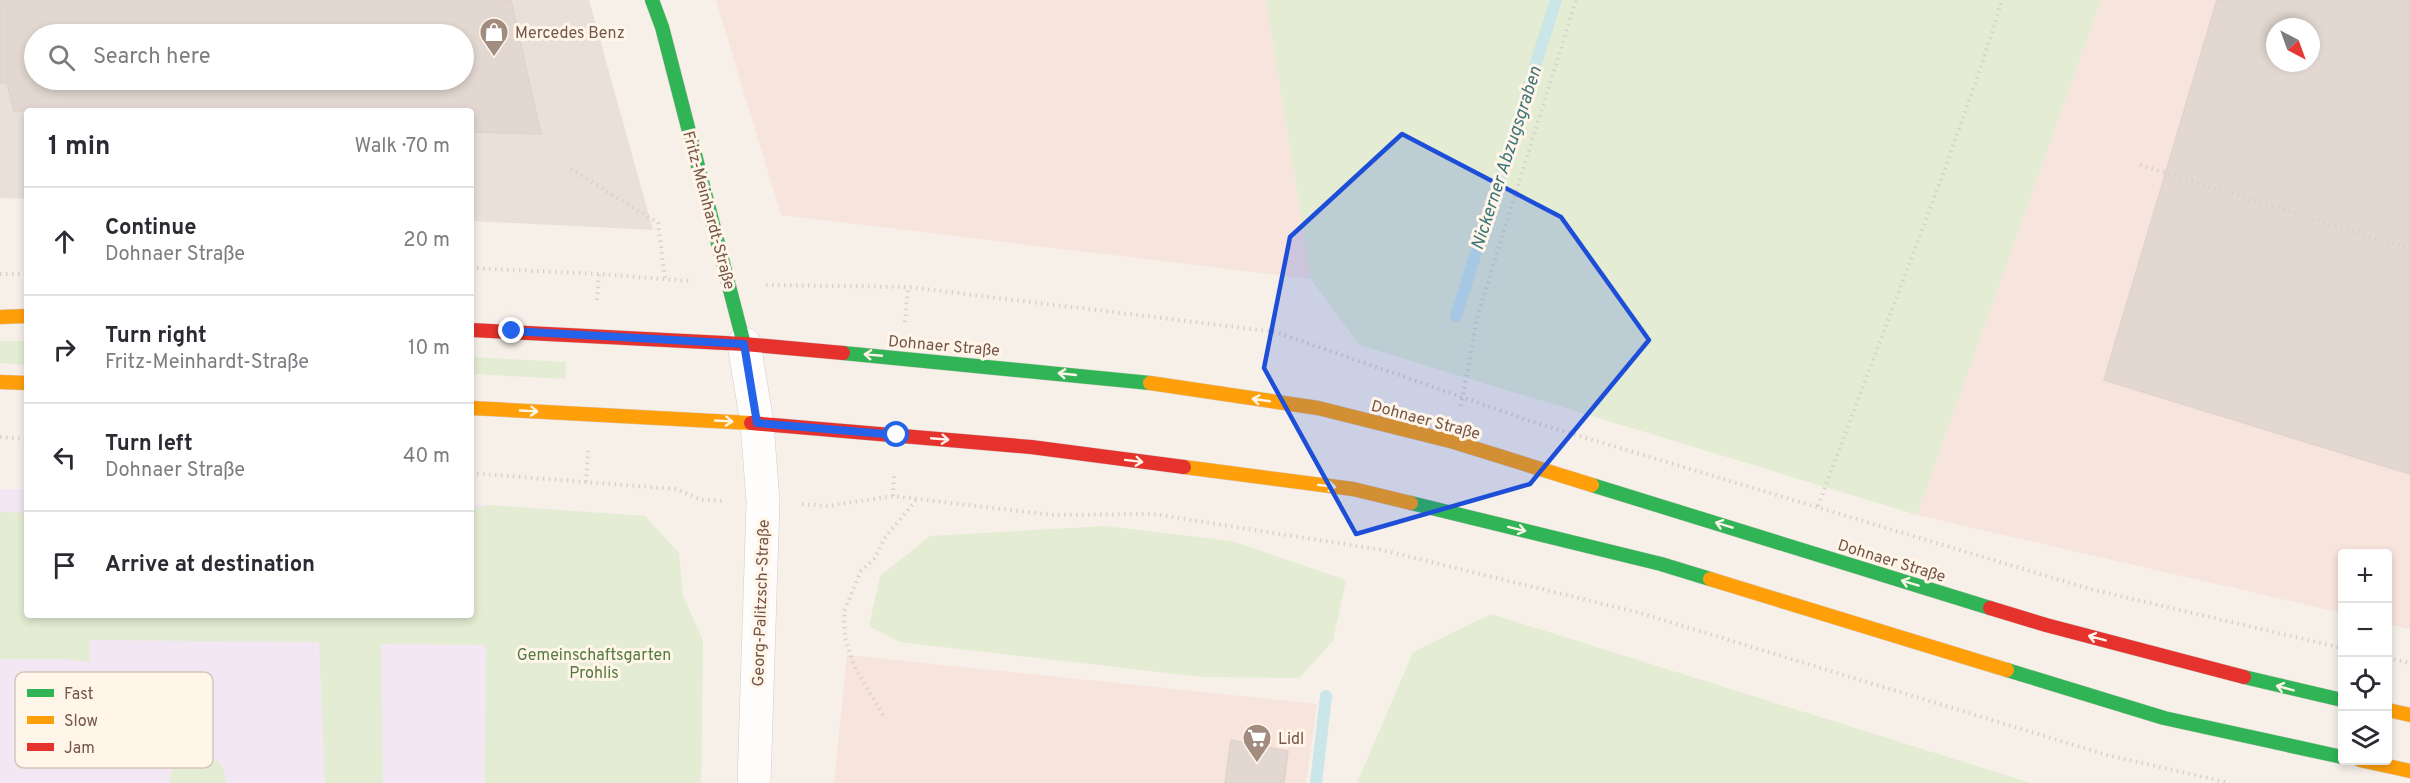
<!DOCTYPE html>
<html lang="en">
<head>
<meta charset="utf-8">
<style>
  :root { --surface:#fff; --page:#f2f2f3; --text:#2b2b33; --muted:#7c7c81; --line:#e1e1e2 }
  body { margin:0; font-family:Overpass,sans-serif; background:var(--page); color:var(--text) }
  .controls { position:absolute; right:18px; bottom:18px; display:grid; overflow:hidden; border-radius:6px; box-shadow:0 3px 9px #0003 }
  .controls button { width:54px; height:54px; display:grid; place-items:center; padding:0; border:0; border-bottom:2px solid var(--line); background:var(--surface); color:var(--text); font:30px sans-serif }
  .compass { position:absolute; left:2266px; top:18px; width:54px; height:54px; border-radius:50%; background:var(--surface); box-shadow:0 3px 9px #0003; rotate:139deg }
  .stop { position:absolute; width:18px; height:18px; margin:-14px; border:4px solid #2563eb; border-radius:50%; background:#fff }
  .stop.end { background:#2563eb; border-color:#fff; box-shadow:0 2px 6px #0008 }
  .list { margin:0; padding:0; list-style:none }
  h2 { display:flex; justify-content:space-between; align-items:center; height:78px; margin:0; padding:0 24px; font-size:26px }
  h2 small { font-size:20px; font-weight:400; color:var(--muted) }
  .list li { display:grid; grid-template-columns:39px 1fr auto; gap:18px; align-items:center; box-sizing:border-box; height:108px; padding:0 24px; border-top:2px solid var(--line) }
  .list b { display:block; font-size:22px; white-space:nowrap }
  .list p { margin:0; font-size:20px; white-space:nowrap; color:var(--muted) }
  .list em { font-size:20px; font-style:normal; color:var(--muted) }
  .icon { flex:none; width:33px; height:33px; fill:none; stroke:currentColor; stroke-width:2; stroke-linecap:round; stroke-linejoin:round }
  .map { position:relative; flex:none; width:2410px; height:783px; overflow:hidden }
  .search { position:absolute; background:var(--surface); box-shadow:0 3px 9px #0003; left:24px; top:24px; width:450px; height:66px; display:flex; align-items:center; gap:15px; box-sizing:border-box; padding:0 21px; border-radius:33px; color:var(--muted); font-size:22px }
  .panel { position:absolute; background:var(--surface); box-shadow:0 3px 9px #0003; left:24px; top:108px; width:450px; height:510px; border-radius:6px }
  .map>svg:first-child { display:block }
  .commercial { fill:#f7e4dc; fill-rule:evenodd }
  .industrial { fill:#eae0da; fill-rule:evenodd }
  .education { fill:#f2e7f2 }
  .green { fill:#e4edd3 }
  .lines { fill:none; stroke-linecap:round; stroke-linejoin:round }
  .stream { stroke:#cae6e8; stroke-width:12 }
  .building { fill:#e3d8d1; stroke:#e0d3cb; stroke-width:1.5; fill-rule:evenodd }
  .street-casing { stroke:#d5ccc6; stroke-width:34 }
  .fast-casing { stroke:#d6ccc6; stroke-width:15 }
  .slow-casing { stroke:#d6ccc6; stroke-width:15 }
  .jam-casing { stroke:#d6ccc6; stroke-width:15 }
  .path { stroke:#dad0cc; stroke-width:4; stroke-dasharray:1.5 4.5; stroke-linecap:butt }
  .street { stroke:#fefdfc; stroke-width:33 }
  .fast { stroke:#30b455; stroke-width:14 }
  .slow { stroke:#ff9f0a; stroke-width:14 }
  .jam { stroke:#e5322d; stroke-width:14 }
  .oneway { stroke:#fff5e9 }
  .route { stroke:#2563eb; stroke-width:8 }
  .marked { fill:#1d4ed8; fill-opacity:0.2; stroke:#1d4ed8; stroke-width:4.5; stroke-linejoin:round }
  .labels { text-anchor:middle; stroke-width:6; stroke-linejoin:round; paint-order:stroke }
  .poi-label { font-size:16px; fill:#755648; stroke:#fff5e9; text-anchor:start }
  .street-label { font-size:16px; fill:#755648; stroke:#fff5e9 }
  .park-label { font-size:16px; fill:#547b40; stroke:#fff5e9 }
  .water-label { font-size:18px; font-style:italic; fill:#3c747b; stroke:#fff5e9 }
  .key { fill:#fff5e9; stroke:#d6c5b9; stroke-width:1.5 }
  .key-label { font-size:16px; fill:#755648 }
</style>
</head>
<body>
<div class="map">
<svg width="2410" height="783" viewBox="0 0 2410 783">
  <rect width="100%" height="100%" fill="#f7f0e9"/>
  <!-- commercial -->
  <path class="commercial" d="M716 0H1266L1311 279 781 215Z
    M2101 0H2410V629L2388 624V554H2342V613L1917 515ZM2275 27H2311V63H2275Z
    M847 655 1317 704 1306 783H834Z"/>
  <!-- industrial -->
  <path class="industrial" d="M0 0H589L653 230 471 221V111H27V199L0 198ZM34 34H464V80H34Z"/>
  <!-- education -->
  <path class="education" d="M0 489H27V615H471V504L645 516 679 553 683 596 703 641 701 783H0Z"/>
  <!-- green -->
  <path class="green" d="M1266 0H2101L1917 515 1359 345 1311 279Z
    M0 341H27V365L0 363Z
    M471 357 566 362 565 379 471 374Z
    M488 505 645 516 679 553 683 596 703 641 701 783H485L486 645 381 644 383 783H325L319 642 90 640 89 662 66 659H0V512L27 513V615H471V510Z
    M1105 526 1232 541 1346 580 1333 641 1299 678 1201 677 899 642 869 626 880 576 930 536Z
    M1491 614 2031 783H1357L1413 652Z
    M196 752C214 754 226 764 226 783H170C170 766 180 756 196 752Z"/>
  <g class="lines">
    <!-- stream -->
    <path class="stream" d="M1456 316 1556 0
      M1316 783 1326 696"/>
  </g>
  <!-- building -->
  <path class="building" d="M0 0H511L541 134 471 132V111H14L7 83H0ZM34 34H464V80H34Z
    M2217 0H2410V474L2104 380ZM2275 27H2311V63H2275Z
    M1231 740 1288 751 1284 783H1225Z"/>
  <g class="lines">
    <!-- street casing -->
    <g class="street-casing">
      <path id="street" d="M744 344 757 423 763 502 754 783"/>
    </g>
    <!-- fast casing -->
    <g class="fast-casing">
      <path id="fast" d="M652 0 662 27 744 344
        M843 353 1150 383
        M1592 485 1990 608
        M1411 503 1661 564 1710 579
        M2007 670 2164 718 2342 757
        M2244 677 2342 700"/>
    </g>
    <!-- slow casing -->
    <g class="slow-casing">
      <path id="slow" d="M0 317 27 316
        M0 382 27 383
        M1150 383 1318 408 1454 442 1592 485
        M471 408 751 423
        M1184 467 1353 489 1411 503
        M1710 579 2007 670
        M2388 710 2410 715
        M2360 760 2410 771"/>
    </g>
    <!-- jam casing -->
    <g class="jam-casing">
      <path id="jam" d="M471 330 744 344 843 353
        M751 423 1031 447 1184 467
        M1990 608 2046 625 2244 677"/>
    </g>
    <!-- path -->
    <path class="path" d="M2140 165 2410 249
      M571 169 658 223 665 279
      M471 268 599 274 690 281
      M0 274H27
      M766 285 908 287 1276 332 1533 422 2090 589 2342 648
      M597 300 599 274
      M905 322 908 287
      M1461 406 1478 314 1576 0
      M0 437 27 439
      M471 473 676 489 701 500 725 501
      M586 482 588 451
      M893 496 894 473
      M802 504 827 506 893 496 1052 515 1153 514 1382 550 1640 613 2107 755 2230 783
      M1818 506 1942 177 1982 64 2002 0
      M2388 658 2410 663
      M883 715 854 666 845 638 844 611 861 571 875 558 884 539 917 499"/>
    <!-- street -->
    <use href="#street" class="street"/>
    <!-- fast -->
    <use href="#fast" class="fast"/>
    <!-- slow -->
    <use href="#slow" class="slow"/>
    <!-- jam -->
    <use href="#jam" class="jam"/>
  </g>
  <!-- one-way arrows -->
  <defs><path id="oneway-shaft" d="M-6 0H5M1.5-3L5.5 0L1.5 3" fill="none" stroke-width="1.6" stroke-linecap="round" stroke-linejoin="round" transform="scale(1.5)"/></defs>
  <g class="oneway">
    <use href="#oneway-shaft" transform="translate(873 355) rotate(-175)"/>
    <use href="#oneway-shaft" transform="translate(1067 374) rotate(-174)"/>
    <use href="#oneway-shaft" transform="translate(1261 400) rotate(-172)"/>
    <use href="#oneway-shaft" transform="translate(529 411) rotate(3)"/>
    <use href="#oneway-shaft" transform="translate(724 421) rotate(3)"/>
    <use href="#oneway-shaft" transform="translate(940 439) rotate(5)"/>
    <use href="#oneway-shaft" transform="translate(1134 461) rotate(7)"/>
    <use href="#oneway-shaft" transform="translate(1327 486) rotate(7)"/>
    <use href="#oneway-shaft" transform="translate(1724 525) rotate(-163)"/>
    <use href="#oneway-shaft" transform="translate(1517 529) rotate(14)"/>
    <use href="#oneway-shaft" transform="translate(1910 583) rotate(-163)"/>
    <use href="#oneway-shaft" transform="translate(2097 638) rotate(-165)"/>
    <use href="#oneway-shaft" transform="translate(2285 688) rotate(-165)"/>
  </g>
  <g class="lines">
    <!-- route -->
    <path class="route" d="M512 331 744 344 757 423 897 435"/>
  </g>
  <!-- marked area -->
  <path class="marked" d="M1402 134 1561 217 1649 340 1530 484 1356 534 1264 368 1290 237Z"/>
  <!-- icons -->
  <defs>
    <g id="shop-pin" transform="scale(1.5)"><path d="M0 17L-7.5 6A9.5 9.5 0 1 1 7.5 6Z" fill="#a28c80" stroke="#fff5e9"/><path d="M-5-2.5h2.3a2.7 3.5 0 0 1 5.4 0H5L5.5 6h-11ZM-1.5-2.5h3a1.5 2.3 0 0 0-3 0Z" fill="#fff"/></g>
    <g id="supermarket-pin" transform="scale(1.5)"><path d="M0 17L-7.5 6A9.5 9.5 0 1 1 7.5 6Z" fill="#a28c80" stroke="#fff5e9"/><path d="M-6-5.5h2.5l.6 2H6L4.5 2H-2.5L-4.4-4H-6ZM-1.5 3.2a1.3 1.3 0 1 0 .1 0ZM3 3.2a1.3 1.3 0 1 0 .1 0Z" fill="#fff"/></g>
  </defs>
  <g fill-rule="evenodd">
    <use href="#shop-pin" x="494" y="32"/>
    <use href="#supermarket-pin" x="1257" y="738"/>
  </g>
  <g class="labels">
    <!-- poi labels -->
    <g class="poi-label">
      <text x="515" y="38">Mercedes Benz</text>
      <text x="1278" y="744">Lidl</text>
    </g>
    <!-- street labels -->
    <g class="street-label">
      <text transform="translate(710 210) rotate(75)" y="6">Fritz-Meinhardt-Straße</text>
      <text transform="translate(944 345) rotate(5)" y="6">Dohnaer Straße</text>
      <text transform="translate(1426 419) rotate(15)" y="6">Dohnaer Straße</text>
      <text transform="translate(1892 560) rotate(17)" y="6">Dohnaer Straße</text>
      <text transform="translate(760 603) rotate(-88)" y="6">Georg-Palitzsch-Straße</text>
    </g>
    <!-- park labels -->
    <g class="park-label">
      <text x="594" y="660">Gemeinschaftsgarten<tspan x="594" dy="18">Prohlis</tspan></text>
    </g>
    <!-- water labels -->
    <g class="water-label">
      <text transform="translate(1506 158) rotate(-72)" y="6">Nickerner Abzugsgraben</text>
    </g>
  </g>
  <!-- legend -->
  <rect x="15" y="672" width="198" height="96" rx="9" class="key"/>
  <rect x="27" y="689" width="27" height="8" fill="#30b455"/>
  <rect x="27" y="716" width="27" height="8" fill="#ff9f0a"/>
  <rect x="27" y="743" width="27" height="8" fill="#e5322d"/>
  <g class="key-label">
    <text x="64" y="699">Fast</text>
    <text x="64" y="726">Slow</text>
    <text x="64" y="753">Jam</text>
  </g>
</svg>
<div class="controls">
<button>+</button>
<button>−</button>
<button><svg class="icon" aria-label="locate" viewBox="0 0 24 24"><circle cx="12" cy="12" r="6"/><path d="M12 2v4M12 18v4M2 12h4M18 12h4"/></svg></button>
<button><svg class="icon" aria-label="layers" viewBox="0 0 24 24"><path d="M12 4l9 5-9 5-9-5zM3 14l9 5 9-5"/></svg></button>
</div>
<svg class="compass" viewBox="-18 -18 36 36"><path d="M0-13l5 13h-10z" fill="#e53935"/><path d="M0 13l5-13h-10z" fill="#7c7c81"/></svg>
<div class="stop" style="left:897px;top:435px"></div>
<div class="stop end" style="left:512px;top:331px"></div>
<div class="search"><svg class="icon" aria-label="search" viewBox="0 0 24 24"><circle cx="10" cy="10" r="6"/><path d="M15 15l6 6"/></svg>Search here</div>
<section class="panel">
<h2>1 min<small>Walk · 70 m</small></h2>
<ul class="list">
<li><svg class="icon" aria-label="ahead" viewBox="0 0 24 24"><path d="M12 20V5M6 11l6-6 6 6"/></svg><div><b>Continue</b><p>Dohnaer Straße</p></div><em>20 m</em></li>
<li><svg class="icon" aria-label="right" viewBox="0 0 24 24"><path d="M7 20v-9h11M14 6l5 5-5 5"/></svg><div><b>Turn right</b><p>Fritz-Meinhardt-Straße</p></div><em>10 m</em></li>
<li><svg class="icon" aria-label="left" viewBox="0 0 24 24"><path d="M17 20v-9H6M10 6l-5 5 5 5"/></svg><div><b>Turn left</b><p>Dohnaer Straße</p></div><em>40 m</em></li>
<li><svg class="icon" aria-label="arrive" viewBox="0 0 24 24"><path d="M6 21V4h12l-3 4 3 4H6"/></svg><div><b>Arrive at destination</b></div></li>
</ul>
</section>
</div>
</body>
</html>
